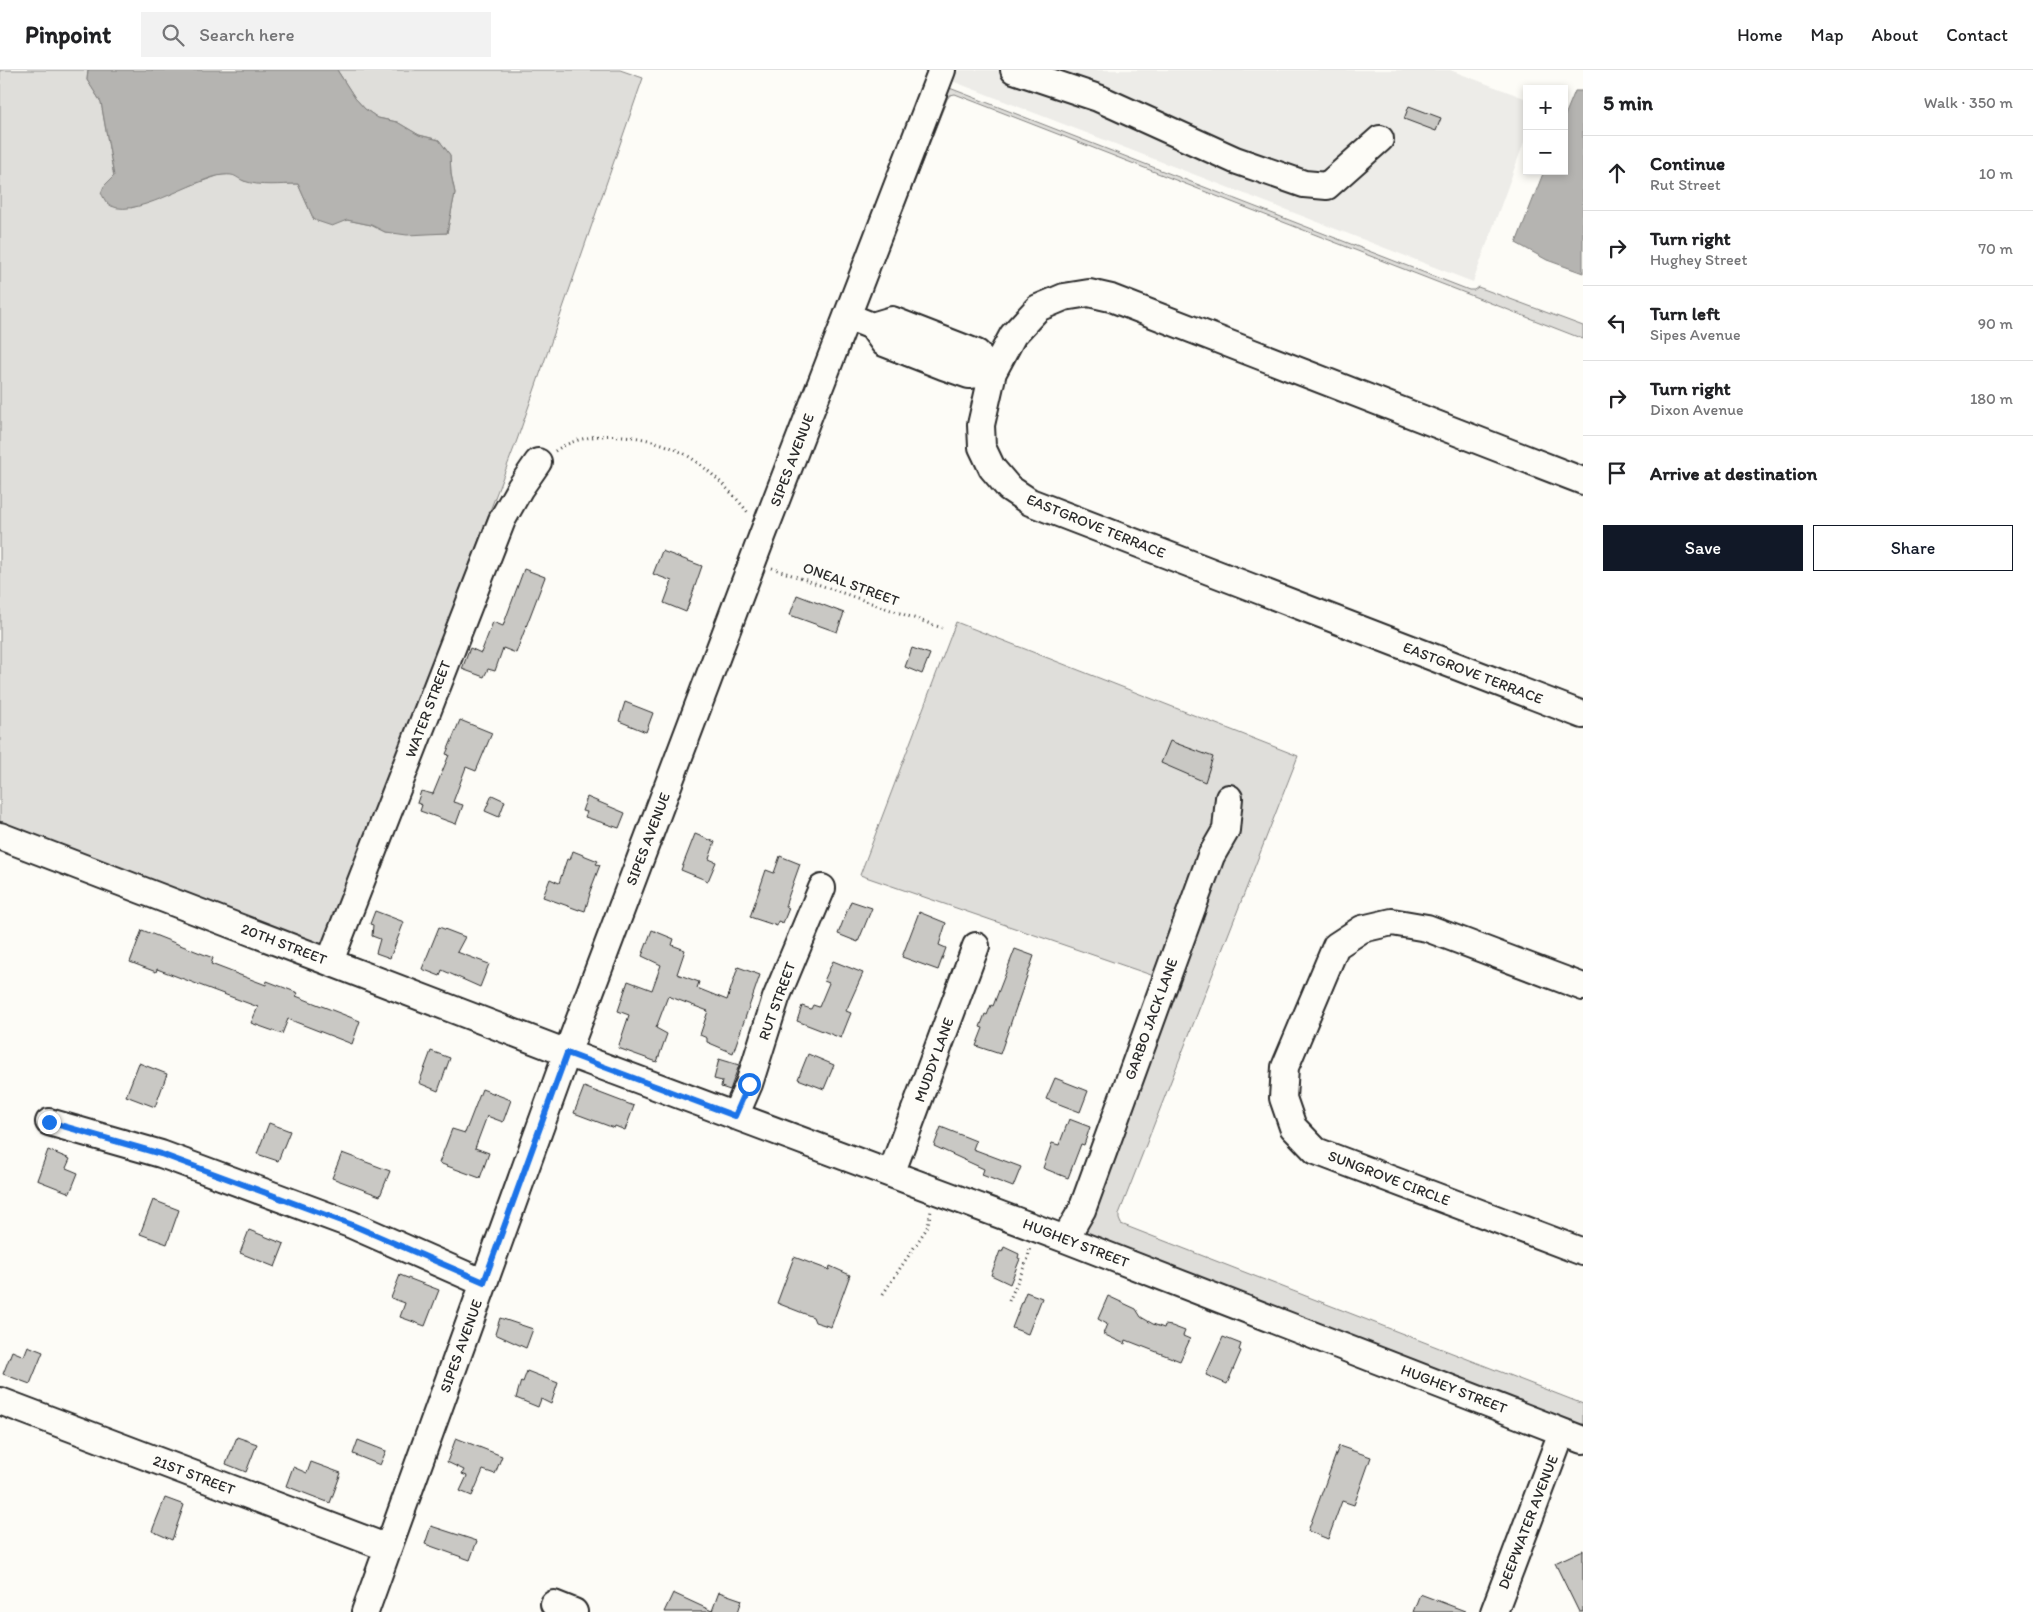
<!DOCTYPE html>
<html lang="en">
<head>
<meta charset="utf-8">
<style>
  :root { --surface:#fff; --page:#f2f2f2; --text:#202124; --muted:#757577; --line:#e0e0e0; --accent:#111827 }
  body { margin:0; font-family:Itim,sans-serif; background:var(--page); color:var(--text) }
  .controls { position:absolute; right:15px; top:15px; display:grid; overflow:hidden; border-radius:0px; box-shadow:0 2px 8px #0003 }
  .controls button { width:45px; height:45px; display:grid; place-items:center; padding:0; border:0; border-bottom:1px solid var(--line); background:var(--surface); color:var(--text); font:25px sans-serif }
  .stop { position:absolute; width:15px; height:15px; margin:-11px; border:4px solid #1a73e8; border-radius:50%; background:#fff }
  .stop.end { background:#1a73e8; border-color:#fff; box-shadow:0 1px 5px #0008 }
  .list { margin:0; padding:0; list-style:none }
  h2 { display:flex; justify-content:space-between; align-items:center; height:65px; margin:0; padding:0 20px; font-size:21px }
  h2 small { font-size:16px; font-weight:400; color:var(--muted) }
  .list li { display:grid; grid-template-columns:32px 1fr auto; gap:15px; align-items:center; box-sizing:border-box; height:75px; padding:0 20px; border-top:1px solid var(--line) }
  .list b { display:block; font-size:19px; white-space:nowrap }
  .list p { margin:0; font-size:16px; white-space:nowrap; color:var(--muted) }
  .list em { font-size:16px; font-style:normal; color:var(--muted) }
  .actions { display:flex; gap:10px; padding:15px 20px }
  .actions a { flex:1; padding:11px 0; border:1px solid var(--accent); border-radius:0px; text-align:center; font-size:18px; color:var(--accent) }
  .actions .main { background:var(--accent); color:#fff }
  .icon { flex:none; width:28px; height:28px; fill:none; stroke:currentColor; stroke-width:2; stroke-linecap:round; stroke-linejoin:round }
  .map { position:relative; flex:none; width:1583px; height:1542px; overflow:hidden }
  header { display:flex; align-items:center; gap:30px; box-sizing:border-box; height:70px; padding:0 25px; background:var(--surface); border-bottom:1px solid var(--line) }
  header strong { font-size:24px }
  nav { display:flex; gap:28px; margin-inline-start:auto; font-size:18px }
  .search { width:350px; height:45px; background:var(--page); display:flex; align-items:center; gap:12px; box-sizing:border-box; padding:0 18px; border-radius:0px; color:var(--muted); font-size:19px }
  main { display:flex }
  aside { flex:1; background:var(--surface) }
  .map>svg:first-child { display:block }
  .built { fill:#edece8 }
  .green { fill:#dfdeda; stroke:#858482 }
  .water { fill:#b5b4b1; stroke:#7e7d7b }
  .building { fill:#c9c8c4; stroke:#2b2b2b }
  .lines { fill:none; stroke-linecap:round; stroke-linejoin:round }
  .minor-casing { stroke:#2b2b2b; stroke-width:30 }
  .path { stroke:#2b2b2b; stroke-width:3; stroke-dasharray:1 4; stroke-linecap:butt }
  .minor { stroke:#fdfcf7; stroke-width:26 }
  .route { stroke:#1a73e8; stroke-width:6 }
  .labels { text-anchor:middle; stroke-width:4; stroke-linejoin:round; paint-order:stroke }
  .street-label { font-size:15px; fill:#2b2b2b; stroke:#fdfcf7 }
</style>
</head>
<body>
<header>
<strong>Pinpoint</strong>
<div class="search"><svg class="icon" aria-label="search" viewBox="0 0 24 24"><circle cx="10" cy="10" r="6"/><path d="M15 15l6 6"/></svg>Search here</div>
<nav><a>Home</a><a>Map</a><a>About</a><a>Contact</a></nav>
</header>
<main>
<div class="map">
<svg width="1583" height="1542" viewBox="0 0 1583 1542">
  <rect width="100%" height="100%" fill="#fdfcf7"/>
  <filter id="ink" filterUnits="userSpaceOnUse"><feTurbulence type="fractalNoise" baseFrequency=".02" numOctaves="2"/><feDisplacementMap in="SourceGraphic" scale="10" xChannelSelector="R" yChannelSelector="G"/><feConvolveMatrix kernelMatrix="1 2 1 2 8 2 1 2 1" color-interpolation-filters="sRGB"/></filter>
  <g filter="url(#ink)">
    <!-- built -->
    <path class="built" d="M957 0H1450L1527 29V64L1473 212 952 11Z"/>
    <!-- green -->
    <path class="green" d="M0 0H88L87 10 101 32 114 107 104 116 131 138 150 132 175 121 220 105 234 104 244 111 262 114H298L314 150H347L371 155 385 162 447 163 455 123 451 104 450 85 439 70 419 65 397 52 378 48 365 39 355 28 337 0H620L643 8 517 370 323 878 0 755Z
      M947 17 1469 220H1474L1478 217 1583 256V269L955 24 950 25 947 29 869 227Z
      M956 552 1298 686 1119 1144V1149L1121 1154 1583 1334V1359L1079 1163 1235 760 1239 719 1222 718 1217 757 1157 907 860 805Z"/>
    <!-- water -->
    <path class="water" d="M88 0H337L355 28 365 39 378 48 397 52 419 65 439 70 450 85 451 104 455 123 447 163 407 165 385 162 371 155 347 150 332 156 314 150 298 114C281 114 260 117 244 111 234 107 237 104 223 105 196 107 129 154 107 133 105 131 103 126 101 123L104 116 114 106 101 32 87 10Z
      M1575 21H1583V203L1547 190 1516 173 1544 101H1564V48Z"/>
    <!-- building -->
    <path class="building" d="M1409 36 1441 48 1436 61 1404 49Z
      M662 481 702 496 686 542 664 533 672 511 653 504Z
      M524 499 545 507 516 583 503 578 495 601 488 599 484 607 462 599 470 578 481 583 493 552 503 556Z
      M797 525 844 543 837 562 790 545Z
      M912 578 930 584 922 604 905 597Z
      M625 632 653 643 646 662 619 651Z
      M460 650 492 663 476 701 466 697 453 732 463 735 456 754 420 741 422 735 417 733 421 721 433 724 449 685 446 684Z
      M1170 671 1213 687 1205 712 1161 693Z
      M492 725 505 731 499 747 485 741Z
      M587 727 625 743 619 758 585 747 587 742 582 741Z
      M695 764 715 772 709 789 716 792 708 811 681 800Z
      M573 781 598 791 596 794 600 795 589 824H590L585 841 579 839V840L543 827 550 809 559 813 567 789 570 790Z
      M780 786 800 794 785 836 789 838 783 853 778 851 777 856 750 847 766 800 774 803Z
      M851 831 872 838 858 872 838 864Z
      M375 841 404 852 390 888 376 883 380 869 372 866 373 855 370 854Z
      M919 842 946 853 939 875 946 878 938 900 902 887Z
      M439 857 465 867 457 882 489 894 480 917 442 900 440 906 422 899Z
      M142 860 213 888 211 894 266 915 267 911 298 923 296 926 360 951 352 974 288 949 282 964 251 953 258 937 157 899 156 902 130 892Z
      M652 860 674 869 672 875 685 880 677 904 699 912 697 918 727 930 738 897 760 905 733 983 707 972V968L700 965 708 941 668 926 656 958 667 964 657 992 618 978 629 945 618 941 628 911 652 920 661 895 642 886Z
      M1015 879 1034 886 1000 984 976 976 983 958 980 957 985 944 987 945 991 935 993 936Z
      M833 891 863 903 846 941 851 943 841 968 797 951 802 936 811 939 813 935 819 937 829 913 824 911Z
      M431 981 450 988 438 1021 419 1013Z
      M808 984 834 995 824 1019 798 1009Z
      M719 989 739 995 730 1020 721 1017 722 1011 714 1009Z
      M139 993 167 1004 155 1037 126 1026Z
      M1055 1008 1088 1021 1080 1042 1046 1029Z
      M584 1017 634 1036 625 1060 615 1056 614 1058 574 1043Z
      M482 1019 511 1030 503 1052 487 1046 475 1078 489 1083 480 1108 439 1093 452 1059 465 1063Z
      M1069 1049 1090 1057 1084 1075 1081 1074 1068 1108 1043 1098 1052 1073 1059 1075Z
      M269 1053 290 1061 278 1091 257 1084Z
      M941 1057 976 1071 973 1079 1021 1097 1013 1117 982 1105 984 1099 934 1076Z
      M48 1080 70 1089 66 1098 78 1103 70 1123 37 1110Z
      M342 1083 390 1101 380 1126 332 1108Z
      M153 1130 179 1140 167 1174 140 1164Z
      M249 1160 284 1174 275 1197 240 1183Z
      M1004 1177 1019 1184 1018 1188 1020 1189 1010 1214 991 1205 1000 1181 1002 1182Z
      M794 1187 829 1200 830 1196 850 1205 831 1257 815 1252 813 1247 777 1233Z
      M400 1205 439 1220 425 1256 400 1247 405 1233 391 1228Z
      M1026 1222 1042 1228 1028 1264 1012 1258Z
      M1108 1226 1136 1239 1141 1247 1153 1254 1164 1258 1165 1255 1172 1256 1185 1261 1183 1266 1190 1269 1180 1291 1126 1270 1125 1274 1103 1264 1107 1254 1098 1249Z
      M500 1248 533 1259 526 1278 495 1264Z
      M1223 1267 1241 1274 1239 1280 1241 1281 1227 1314 1206 1305Z
      M28 1276 43 1282 30 1314 3 1304 12 1281 24 1286Z
      M527 1301 558 1313 551 1334 541 1329 538 1337 516 1328 521 1311 523 1312Z
      M237 1367 257 1374 246 1402 226 1394Z
      M456 1368 502 1386 495 1404 483 1400 472 1426 460 1421 467 1406 462 1404 464 1400 447 1392Z
      M358 1370 386 1381 380 1395 353 1384Z
      M1339 1376 1371 1387 1354 1435 1342 1431 1328 1469 1308 1461Z
      M311 1392 341 1403 330 1433 286 1416 293 1397 307 1403Z
      M165 1428 184 1435 172 1470 152 1461Z
      M431 1456 477 1471 470 1490 425 1474Z
      M1583 1480V1542H1579L1555 1493Z
      M719 1522 742 1530 738 1542H664L673 1523 712 1541Z
      M1420 1524 1465 1541V1542H1413Z"/>
    <g class="lines">
      <!-- minor casing -->
      <g class="minor-casing">
        <path id="minor" d="M1014 0 1098 28 1235 90 1304 114 1327 116 1380 69
          M847 246 872 256 884 273 943 296 969 305 993 302
          M872 256 892 250 977 283 993 302
          M1583 411 1111 228 1089 223 1064 227 1038 238 1013 265 993 302 981 355 982 377 992 398 1009 418 1030 432 1583 645
          M0 766 567 983 1065 1169 1583 1370
          M330 891 502 450 520 418 538 392
          M1583 917 1427 858 1392 852 1362 859 1336 876 1285 997 1283 1028 1293 1057 1316 1081 1583 1182
          M735 1046 749 1014 776 928 822 818
          M49 1052 161 1084 350 1154 484 1213
          M891 1104 976 876
          M1065 1169 1082 1140 1211 786 1226 760 1229 728
          M0 1331 388 1478
          M554 1534 574 1542
          M365 1542 567 983 763 464 942 0
          M1494 1542 1562 1362"/>
      </g>
      <!-- path -->
      <path class="path" d="M555 381C591 356 652 364 688 386 710 400 733 423 749 444
        M772 498 942 558
        M883 1224 927 1158 931 1141
        M1009 1231 1028 1188 1030 1177"/>
      <!-- minor -->
      <use href="#minor" class="minor"/>
    </g>
  </g>
  <g class="lines" filter="url(#ink)">
    <!-- route -->
    <path class="route" d="M49 1052 161 1084 350 1154 484 1212 567 983 735 1046 749 1014"/>
  </g>
  <g class="labels">
    <!-- street labels -->
    <g class="street-label">
      <text transform="translate(792 390) rotate(-69)" y="5">SIPES AVENUE</text>
      <text transform="translate(1096 456) rotate(22)" y="5">EASTGROVE TERRACE</text>
      <text transform="translate(851 514) rotate(20)" y="5">ONEAL STREET</text>
      <text transform="translate(1473 603) rotate(21)" y="5">EASTGROVE TERRACE</text>
      <text transform="translate(428 639) rotate(-69)" y="5">WATER STREET</text>
      <text transform="translate(648 769) rotate(-69)" y="5">SIPES AVENUE</text>
      <text transform="translate(284 874) rotate(21)" y="5">20TH STREET</text>
      <text transform="translate(777 931) rotate(-70)" y="5">RUT STREET</text>
      <text transform="translate(1151 949) rotate(-70)" y="5">GARBO JACK LANE</text>
      <text transform="translate(934 990) rotate(-70)" y="5">MUDDY LANE</text>
      <text transform="translate(1389 1108) rotate(21)" y="5">SUNGROVE CIRCLE</text>
      <text transform="translate(1076 1173) rotate(21)" y="5">HUGHEY STREET</text>
      <text transform="translate(461 1276) rotate(-70)" y="5">SIPES AVENUE</text>
      <text transform="translate(1454 1319) rotate(21)" y="5">HUGHEY STREET</text>
      <text transform="translate(194 1405) rotate(21)" y="5">21ST STREET</text>
      <text transform="translate(1528 1452) rotate(-69)" y="5">DEEPWATER AVENUE</text>
    </g>
  </g>
</svg>
<div class="controls">
<button>+</button>
<button>−</button>
</div>
<div class="stop" style="left:749px;top:1014px"></div>
<div class="stop end" style="left:49px;top:1052px"></div>
</div>
<aside>
<h2>5 min<small>Walk · 350 m</small></h2>
<ul class="list">
<li><svg class="icon" aria-label="ahead" viewBox="0 0 24 24"><path d="M12 20V5M6 11l6-6 6 6"/></svg><div><b>Continue</b><p>Rut Street</p></div><em>10 m</em></li>
<li><svg class="icon" aria-label="right" viewBox="0 0 24 24"><path d="M7 20v-9h11M14 6l5 5-5 5"/></svg><div><b>Turn right</b><p>Hughey Street</p></div><em>70 m</em></li>
<li><svg class="icon" aria-label="left" viewBox="0 0 24 24"><path d="M17 20v-9H6M10 6l-5 5 5 5"/></svg><div><b>Turn left</b><p>Sipes Avenue</p></div><em>90 m</em></li>
<li><svg class="icon" aria-label="right" viewBox="0 0 24 24"><path d="M7 20v-9h11M14 6l5 5-5 5"/></svg><div><b>Turn right</b><p>Dixon Avenue</p></div><em>180 m</em></li>
<li><svg class="icon" aria-label="arrive" viewBox="0 0 24 24"><path d="M6 21V4h12l-3 4 3 4H6"/></svg><div><b>Arrive at destination</b></div></li>
</ul>
<div class="actions"><a class="main">Save</a><a>Share</a></div>
</aside>
</main>
</body>
</html>
